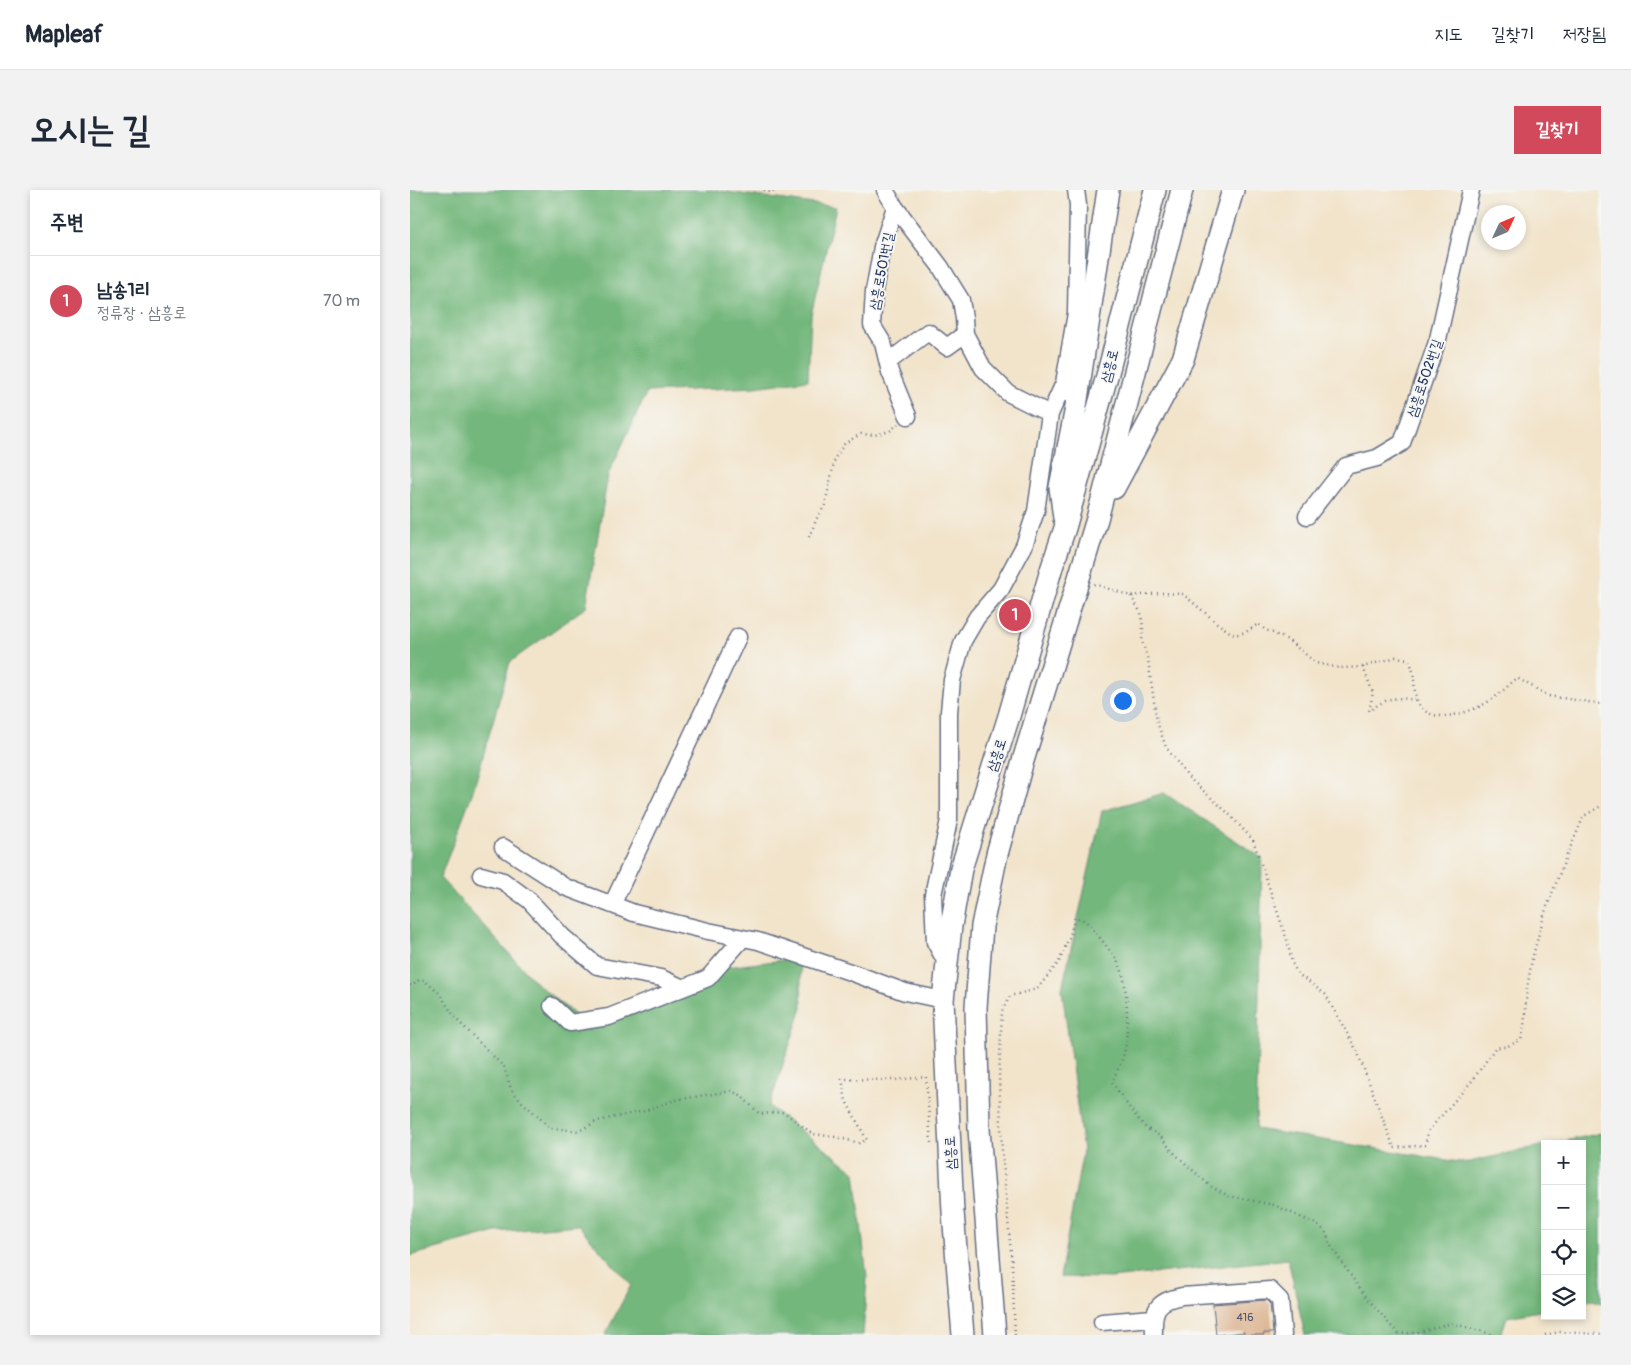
<!DOCTYPE html>
<html lang="ko">
<head>
<meta charset="utf-8">
<style>
  :root { --surface:#fff; --page:#f2f2f3; --text:#1f2937; --muted:#747a83; --line:#e0e1e3; --accent:#d1495b }
  body { margin:0; font-family:Pangolin,"Poor Story",sans-serif; background:var(--page); color:var(--text) }
  .controls { position:absolute; right:15px; bottom:15px; display:grid; overflow:hidden; border-radius:0px; box-shadow:0 2px 8px #0003 }
  .controls button { width:45px; height:45px; display:grid; place-items:center; padding:0; border:0; border-bottom:1px solid var(--line); background:var(--surface); color:var(--text); font:25px sans-serif }
  .compass { position:absolute; left:1071px; top:15px; width:45px; height:45px; border-radius:50%; background:var(--surface); box-shadow:0 2px 8px #0003; rotate:46deg }
  .you { position:absolute; left:712px; top:510px; width:18px; height:18px; margin:-12px; border:4px solid #fff; border-radius:50%; background:#1a73e8; box-shadow:0 0 0 8px #1a73e833 }
  .badge { display:grid; place-items:center; width:32px; height:32px; border-radius:50%; background:var(--accent); color:#fff; font-size:16px; font-weight:700 }
  .pin { position:absolute; translate:-50% -50%; border:2px solid #fff; box-shadow:0 1px 5px #0006 }
  .list { margin:0; padding:0; list-style:none }
  h2 { display:flex; justify-content:space-between; align-items:center; height:65px; margin:0; padding:0 20px; font-size:21px }
  h2 small { font-size:16px; font-weight:400; color:var(--muted) }
  .list li { display:grid; grid-template-columns:32px 1fr auto; gap:15px; align-items:center; box-sizing:border-box; height:90px; padding:0 20px; border-top:1px solid var(--line) }
  .list b { display:block; font-size:19px; white-space:nowrap }
  .list p { margin:0; font-size:16px; white-space:nowrap; color:var(--muted) }
  .list em { font-size:16px; font-style:normal; color:var(--muted) }
  .icon { flex:none; width:28px; height:28px; fill:none; stroke:currentColor; stroke-width:2; stroke-linecap:round; stroke-linejoin:round }
  .map { position:relative; flex:none; width:1191px; height:1145px; overflow:hidden; border-radius:0px }
  header { display:flex; align-items:center; gap:30px; box-sizing:border-box; height:70px; padding:0 25px; background:var(--surface); border-bottom:1px solid var(--line) }
  header strong { font-size:24px }
  nav { display:flex; gap:28px; margin-inline-start:auto; font-size:18px }
  .intro { display:flex; align-items:center; justify-content:space-between; box-sizing:border-box; height:120px; padding:0 30px }
  h1 { margin:0; font-size:35px }
  .button { padding:12px 22px; border-radius:0px; background:var(--accent); color:#fff; font-size:18px; font-weight:700 }
  main { display:flex; gap:30px; padding:0 30px }
  aside { flex:1; background:var(--surface); border-radius:0px; box-shadow:0 2px 8px #0003 }
  .map>svg:first-child { display:block }
  .forest { fill:#73b77b; stroke:#47736c }
  .building { fill:#d9ae89 }
  .lines { fill:none; stroke-linecap:round; stroke-linejoin:round }
  .minor-casing { stroke:#666e84; stroke-width:19 }
  .major-casing { stroke:#666e84; stroke-width:24 }
  .path { stroke:#666e84; stroke-width:2.5; stroke-dasharray:1 4; stroke-linecap:butt }
  .minor { stroke:#fff; stroke-width:16 }
  .major { stroke:#fff; stroke-width:21 }
  .labels { text-anchor:middle; stroke-width:4; stroke-linejoin:round; paint-order:stroke }
  .number-label { font-size:11px; fill:#4a4f69 }
  .street-label { font-size:14px; fill:#1b2f5e; stroke:#f6f6f2 }
</style>
</head>
<body>
<header>
<strong>Mapleaf</strong>
<nav><a>지도</a><a>길찾기</a><a>저장됨</a></nav>
</header>
<div class="intro"><h1>오시는 길</h1><a class="button">길찾기</a></div>
<main>
<aside>
<h2>주변<small></small></h2>
<ul class="list">
<li><span class="badge">1</span><div><b>남송1리</b><p>정류장 · 삼흥로</p></div><em>70 m</em></li>
</ul>
</aside>
<div class="map">
<svg width="1191" height="1145" viewBox="0 0 1191 1145">
  <rect width="100%" height="100%" fill="#f6f6f2"/>
  <filter id="ink" filterUnits="userSpaceOnUse"><feTurbulence type="fractalNoise" baseFrequency=".02" numOctaves="2"/><feDisplacementMap in="SourceGraphic" scale="10" xChannelSelector="R" yChannelSelector="G"/><feConvolveMatrix kernelMatrix="1 2 1 2 8 2 1 2 1" color-interpolation-filters="sRGB"/></filter>
  <filter id="wash" filterUnits="userSpaceOnUse"><feTurbulence type="fractalNoise" baseFrequency=".0096" numOctaves="4" result="noise"/><feDisplacementMap in="SourceGraphic" scale="20" xChannelSelector="R" yChannelSelector="G"/><feGaussianBlur stdDeviation="1.12" result="paint"/><feColorMatrix in="noise" values="0 0 0 0 0 0 0 0 0 0 0 0 0 0 0 0 0 1.4 0 .05"/><feComposite in="paint" operator="in"/></filter>
  <g filter="url(#wash)">
    <rect width="100%" height="100%" fill="#f2e4cb"/>
    <!-- forest -->
    <path class="forest" d="M0 0H303L426 17 401 125 398 190 345 197 237 202 198 285 176 417 100 472 63 601 30 688 127 794 173 831 308 778 390 768 392 818 359 916 445 982 457 1088 453 1145H195L221 1095 168 1035 86 1042 0 1066Z
      M754 603 852 668 846 939 1055 973 1135 955V1120L1097 1127 1091 1145H895L878 1069 701 1088 650 1087 673 961 652 799 692 621Z
      M1191 943V1113L1183 1110 1172 1112V954H1143Z"/>
    <g id="blocks">
      <!-- building -->
      <path class="building" d="M856 1110 860 1114 863 1143H854V1145H834V1142L806 1145 803 1114Z"/>
    </g>
  </g>
  <g filter="url(#ink)">
    <use href="#blocks" fill-opacity="0" stroke="#666e84" stroke-width="1"/>
    <g class="lines">
      <!-- minor casing -->
      <g class="minor-casing">
        <path id="minor" d="M475 0 485 17 472 57 464 101 462 135 473 153 480 182 498 226
          M485 17 530 76 551 110 554 128 555 144 573 178 598 203 640 224
          M478 172 518 142 537 157 555 144
          M657 203 654 193 666 123 668 15 666 0
          M897 326 936 276 967 268 992 253 1028 149 1061 0
          M93 657 155 697 224 723 298 741 348 751 443 783 495 802 533 810
          M71 685 93 691 119 710 152 746 187 776 251 788 273 798
          M202 715 328 447
          M537 774 525 752 523 705 539 630V522L542 490 553 451 567 427 591 399 614 356 626 321 640 224 654 193
          M142 816 160 833 199 827 298 788 333 748
          M692 1132 743 1128
          M744 1145C743 1119 746 1111 772 1106L860 1100 870 1110 873 1145"/>
      </g>
      <!-- major casing -->
      <g class="major-casing">
        <path id="major" d="M704 298 773 169 823 0
          M654 328 650 297 665 223 698 0
          M553 1145 543 1022 533 810 541 736 551 679 599 526 641 380 655 338 700 175 745 0
          M585 1145 569 939 566 817 572 736 587 664 612 574 687 329 772 0"/>
      </g>
      <!-- path -->
      <path class="path" d="M354 0 362 3 365 0
        M399 347 407 328 415 315 425 268 435 253 451 244 465 245 480 241 488 234
        M684 394 721 406 751 403 773 404 807 433 824 445 836 442 848 434 854 439 878 450 906 473 929 478 953 477 986 467 998 469C1007 484 1002 495 1007 510 1018 540 1066 521 1084 508 1092 502 1100 494 1107 488L1139 506 1191 514
        M721 406 731 423 733 437 732 451 738 470 747 532 756 557 778 587 819 624 843 650 877 750 882 773 888 784 915 804 947 861 984 958 1015 955 1019 940 1062 891 1085 858 1098 856 1111 850 1114 837 1117 799 1122 769 1135 722 1156 667 1174 626 1191 616
        M953 477 963 503 959 521C980 506 983 507 1007 510
        M0 795 2 796 9 790H14L29 803 46 829 94 877 101 899 112 912 141 938 169 941 187 931 234 921 265 910 321 901 330 905 350 924 374 922 403 944 426 947 449 953 457 950 436 911 432 889 484 890 516 887 521 953
        M605 1145 602 1074 592 961 589 886 592 821 600 806 627 799 649 772 660 745 665 727C680 731 680 737 690 748 697 757 705 766 710 776 718 792 719 846 714 864 711 873 706 883 702 892L718 916 736 938 750 946 763 962 800 996 819 1006 864 1015 906 1034 915 1041 922 1058 950 1099 980 1135 990 1144 1009 1142 1041 1133 1085 1145
        M1135 1145 1149 1142 1191 1144"/>
      <!-- minor -->
      <use href="#minor" class="minor"/>
      <!-- major -->
      <use href="#major" class="major"/>
    </g>
  </g>
  <g class="labels">
    <!-- number labels -->
    <g class="number-label">
      <text x="835" y="1131">416</text>
    </g>
    <!-- street labels -->
    <g class="street-label">
      <text transform="translate(471 81) rotate(-79)" y="5">삼흥로501번길</text>
      <text transform="translate(699 176) rotate(-75)" y="5">삼흥로</text>
      <text transform="translate(1014 188) rotate(-71)" y="5">삼흥로502번길</text>
      <text transform="translate(586 565) rotate(-72)" y="5">삼흥로</text>
      <text transform="translate(540 963) rotate(-93)" y="5">삼흥로</text>
    </g>
  </g>
</svg>
<div class="controls">
<button>+</button>
<button>−</button>
<button><svg class="icon" aria-label="locate" viewBox="0 0 24 24"><circle cx="12" cy="12" r="6"/><path d="M12 2v4M12 18v4M2 12h4M18 12h4"/></svg></button>
<button><svg class="icon" aria-label="layers" viewBox="0 0 24 24"><path d="M12 4l9 5-9 5-9-5zM3 14l9 5 9-5"/></svg></button>
</div>
<svg class="compass" viewBox="-18 -18 36 36"><path d="M0-13l5 13h-10z" fill="#e53935"/><path d="M0 13l5-13h-10z" fill="#747a83"/></svg>
<div class="you"></div>
<div class="pin badge" style="left:605px;top:425px">1</div>
</div>
</main>
</body>
</html>
